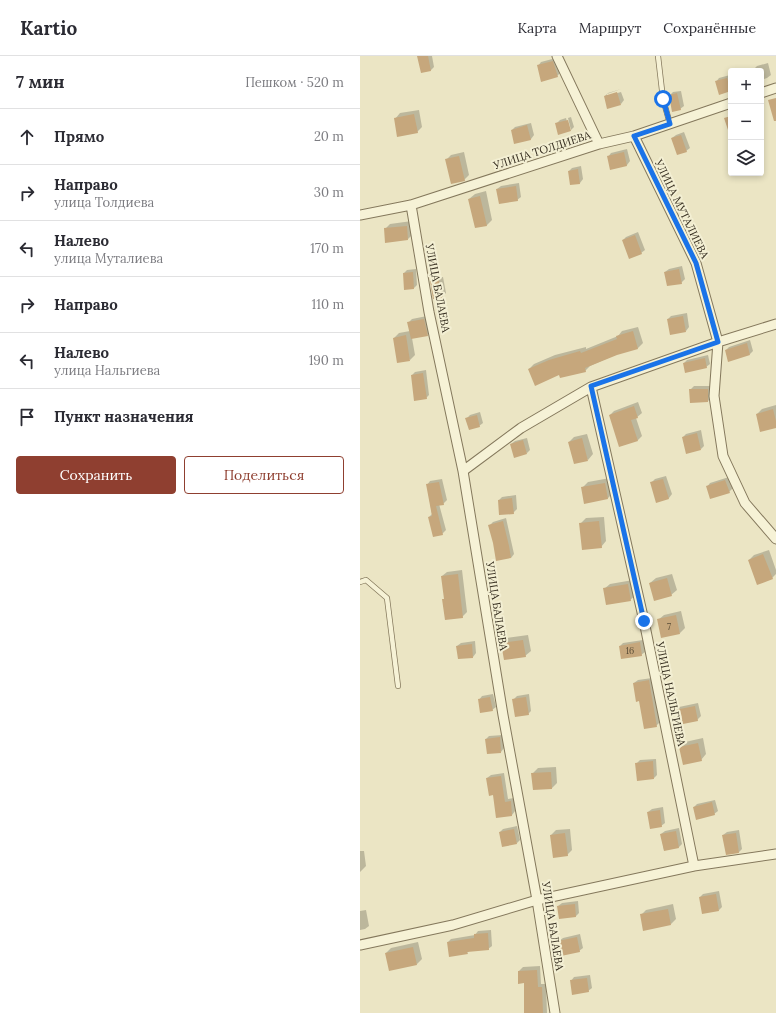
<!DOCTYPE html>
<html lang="ru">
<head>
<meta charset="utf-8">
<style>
  :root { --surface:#fff; --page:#f7f7f7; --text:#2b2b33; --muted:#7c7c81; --line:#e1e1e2; --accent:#8f3f30 }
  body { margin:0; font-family:Lora,serif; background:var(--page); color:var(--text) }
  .controls { position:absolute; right:12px; top:12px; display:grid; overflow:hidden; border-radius:4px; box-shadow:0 2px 6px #0003 }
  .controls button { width:36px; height:36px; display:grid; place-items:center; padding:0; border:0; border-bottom:1px solid var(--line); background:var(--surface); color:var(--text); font:20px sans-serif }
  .stop { position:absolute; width:12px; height:12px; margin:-9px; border:3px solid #1a73e8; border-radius:50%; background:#fff }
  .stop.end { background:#1a73e8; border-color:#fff; box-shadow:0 1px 4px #0008 }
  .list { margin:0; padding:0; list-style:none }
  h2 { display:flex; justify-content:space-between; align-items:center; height:52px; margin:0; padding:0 16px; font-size:17px }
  h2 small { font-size:13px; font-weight:400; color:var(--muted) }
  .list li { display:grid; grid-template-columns:26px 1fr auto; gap:12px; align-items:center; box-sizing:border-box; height:56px; padding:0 16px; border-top:1px solid var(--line) }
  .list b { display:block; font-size:15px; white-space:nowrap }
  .list p { margin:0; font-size:13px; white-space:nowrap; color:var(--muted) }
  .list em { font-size:13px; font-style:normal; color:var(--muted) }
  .actions { display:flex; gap:8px; padding:12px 16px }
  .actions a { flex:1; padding:9px 0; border:1px solid var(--accent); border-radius:4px; text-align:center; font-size:14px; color:var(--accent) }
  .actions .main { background:var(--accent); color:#fff }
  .icon { flex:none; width:22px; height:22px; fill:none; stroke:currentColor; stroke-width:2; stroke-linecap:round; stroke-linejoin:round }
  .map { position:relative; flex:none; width:416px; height:957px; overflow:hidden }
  header { display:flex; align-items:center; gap:24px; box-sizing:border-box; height:56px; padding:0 20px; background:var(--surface); border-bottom:1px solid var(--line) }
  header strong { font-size:19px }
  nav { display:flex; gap:22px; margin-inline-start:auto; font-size:14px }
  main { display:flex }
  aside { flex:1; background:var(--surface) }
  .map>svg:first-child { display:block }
  .shadow { fill:#0003 }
  .building { fill:#c6a77c }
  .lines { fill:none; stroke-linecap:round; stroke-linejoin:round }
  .lane-casing { stroke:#84785c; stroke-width:6 }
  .street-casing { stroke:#84785c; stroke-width:11 }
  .lane { stroke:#f6f2d6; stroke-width:4.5 }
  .street { stroke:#f6f2d6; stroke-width:9 }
  .route { stroke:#1a73e8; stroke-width:5 }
  .labels { text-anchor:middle; stroke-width:4; stroke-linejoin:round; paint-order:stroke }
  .number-label { font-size:9px; fill:#594c36 }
  .street-label { font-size:11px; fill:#352d1f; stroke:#f3efd3 }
</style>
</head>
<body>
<header>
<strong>Kartio</strong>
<nav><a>Карта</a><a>Маршрут</a><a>Сохранённые</a></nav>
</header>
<main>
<aside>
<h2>7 мин<small>Пешком · 520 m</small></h2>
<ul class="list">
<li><svg class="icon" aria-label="ahead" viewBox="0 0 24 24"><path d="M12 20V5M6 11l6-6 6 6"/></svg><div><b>Прямо</b></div><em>20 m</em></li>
<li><svg class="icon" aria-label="right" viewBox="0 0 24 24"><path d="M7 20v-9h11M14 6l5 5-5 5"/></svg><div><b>Направо</b><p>улица Толдиева</p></div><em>30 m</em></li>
<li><svg class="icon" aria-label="left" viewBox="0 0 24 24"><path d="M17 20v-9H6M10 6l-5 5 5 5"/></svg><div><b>Налево</b><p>улица Муталиева</p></div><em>170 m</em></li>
<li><svg class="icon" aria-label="right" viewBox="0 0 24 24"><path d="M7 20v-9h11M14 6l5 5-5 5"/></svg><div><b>Направо</b></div><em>110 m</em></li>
<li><svg class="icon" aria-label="left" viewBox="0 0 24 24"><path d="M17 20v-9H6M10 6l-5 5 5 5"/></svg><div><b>Налево</b><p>улица Нальгиева</p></div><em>190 m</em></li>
<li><svg class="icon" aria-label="arrive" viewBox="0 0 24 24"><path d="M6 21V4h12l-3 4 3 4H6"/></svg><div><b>Пункт назначения</b></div></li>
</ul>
<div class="actions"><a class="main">Сохранить</a><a>Поделиться</a></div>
</aside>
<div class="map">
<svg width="416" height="957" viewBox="0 0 416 957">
  <rect width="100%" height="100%" fill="#ebe5c4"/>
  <!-- shadow -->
  <path class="shadow" d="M58 0H72L74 11 71 14 62 16Z
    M196 2 200 17 197 20 178 10 181 6Z
    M408 7 411 19 407 22 401 24V15H394V13L397 10Z
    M370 19 371 23V34H370L356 26 359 22Z
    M261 33 247 38V40L261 36 264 44 261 48 245 40 248 37Z
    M321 35 324 50 320 53 310 39 313 36Z
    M59 54 62 71 57 76 35 63 40 57Z
    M211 61 214 71 211 74 208 62Z
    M206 62 209 74H211L210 75 196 68 200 64Z
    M171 67 174 79 171 83 155 87 152 74 155 71Z
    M324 76 330 92 326 95 312 82 316 79Z
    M267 93 270 105 267 109 251 113 248 101 251 97Z
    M104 96 109 119 104 124 86 104 91 99Z
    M221 110 223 123 220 127 211 128 209 115 212 112Z
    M159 127 161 141 157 144 137 133 141 130Z
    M126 135 132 164 127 169 116 171 109 143 115 138Z
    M52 165 53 178 48 183 25 173 30 168Z
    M278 176 285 194 281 197 263 184 266 181Z
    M322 210 325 223 321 227 305 216 309 213Z
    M56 213 57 229 54 232 45 233 44 217 47 214Z
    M83 221 86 237 82 241 71 226 75 222Z
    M327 257 329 271 326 275 308 263 311 260Z
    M67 260 71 276 67 279 52 282 55 299 50 304 34 282 39 277 50 275 48 267 52 263Z
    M278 271 283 287 278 292 257 298 230 310 225 315 169 313 174 308 195 299 226 291V293L258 280 262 275Z
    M390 284 393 295 390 298 366 294 369 291Z
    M348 299 350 308 346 311 324 307 327 304Z
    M66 314 69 339 66 342 52 319 55 316Z
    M334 330H351V342L348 345 330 334Z
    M278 346 282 357 276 362 282 380 278 384 260 390 250 359 254 355Z
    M416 349V371L397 358 402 353Z
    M120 356 123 367 119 370 107 362 110 359Z
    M341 374 344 390 341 393 323 381 326 378Z
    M227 378 233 398 228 404 209 386 214 381Z
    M167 382 170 394 167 397 151 388 155 385Z
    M306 420 312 438 309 442 297 445 291 427 295 423Z
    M369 421 373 432 369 436 347 431 350 427Z
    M250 422 253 437 248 442 225 446 222 432 228 426Z
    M82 423 87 444 83 448H79L86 474 82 478 69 461 72 458 67 429 70 425Z
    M156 439 157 453 153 457 139 444 142 441Z
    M244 461 246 485 241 491 220 468 226 462Z
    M146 462 154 498 151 502 130 469 133 466Z
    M409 494 416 514V518L412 522 389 504 394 499Z
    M102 514 107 556 102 561 83 544 85 542 82 520 87 516Z
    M312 518 317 534 311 539 290 527 296 522Z
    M273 524 276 539 270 544 244 533 250 528Z
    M321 555 325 572 320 577 298 564 304 559Z
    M168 579 171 595 165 600 142 587 147 582Z
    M283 584 285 596 281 599 260 590 263 587Z
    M115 585 116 597 113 601 97 590 101 587Z
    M292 622 300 666 296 670 280 644 274 627 278 624Z
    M133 638 136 651 132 654 119 644 122 640Z
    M169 638 171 655 168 658 153 644 157 640Z
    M338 647 341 660 337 664 316 654 319 651Z
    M143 679 144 692 141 696 126 683 129 680Z
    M343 682 346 698 341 704 320 692 325 686Z
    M296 703 297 719 294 722 276 708 280 704Z
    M196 711 197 727 192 732 172 718 178 712Z
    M144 717 148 743 154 742 155 755 152 759 137 761 134 738 127 722 131 719Z
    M355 744 358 755 354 758 334 751 337 748Z
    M303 751 305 767 301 770 288 756 292 753Z
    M157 770 160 784 157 787 140 776 143 773Z
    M319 772 322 788 319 791 304 794 301 778 305 775Z
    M210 773 212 794 207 799 191 779 196 774Z
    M379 774 382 793 379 796 367 798 363 779 367 776Z
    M0 795H4L6 810 0 816Z
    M359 835 362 851 359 854 340 841 343 838Z
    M218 845 219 857 216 860 200 862 198 850 202 847Z
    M313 848 316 863 311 868 281 859 286 854Z
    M6 854 9 870 5 873 0 874V855Z
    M131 874 132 890 128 893 110 894 107 897 88 886 91 883 115 879 118 875Z
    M220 878 223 892 219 895 199 885 203 882Z
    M58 886 62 903 57 908 26 897 31 892Z
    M180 910 181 928H186L187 957H164L165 926 159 915 163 911Z
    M230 919 232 932 228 935 211 925 214 921Z"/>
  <!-- building -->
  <path class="building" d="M57 0H68L71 15 61 17Z
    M193 5 198 21 181 26 177 9Z
    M367 22 371 35 359 39 355 25Z
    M257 36 261 49 247 53 244 40Z
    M317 37 321 54 312 56 309 39Z
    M416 42V65H414L408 44Z
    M54 58 58 77 37 81 34 62Z
    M371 60V80H370L364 62Z
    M208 64 211 75 198 79 195 67Z
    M167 69 171 84 154 88 151 74Z
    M321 79 327 96 317 99 311 82Z
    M264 96 267 110 250 114 247 100Z
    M99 100 105 125 91 128 85 103Z
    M218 113 220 128 210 129 208 115Z
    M156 130 158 145 139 148 136 133Z
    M120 140 127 170 115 172 108 143Z
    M47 170 48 184 25 187 24 172Z
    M275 179 282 198 269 203 262 184Z
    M319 213 322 228 307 230 304 216Z
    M53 216 54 233 44 234 43 217Z
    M79 224 83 242 73 243 70 225Z
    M323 260 326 276 310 279 307 263Z
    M64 263 68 280 51 283 47 266Z
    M273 275 278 293 257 299 225 312 226 316 200 322 199 319 175 330 168 313 189 304 220 295 221 297 257 283 256 280Z
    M46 279 50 305 37 307 33 282Z
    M387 287 390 299 368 306 365 294Z
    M345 302 347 312 325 317 323 307Z
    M63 317 67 343 54 345 51 319Z
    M329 333H348V346L330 347Z
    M274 350 278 362 271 364 278 385 259 391 249 359Z
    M413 353 416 365V372L400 376 396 358Z
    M117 359 120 371 109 374 105 362Z
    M337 377 341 394 326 398 322 381Z
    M222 382 228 405 214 408 208 386Z
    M163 384 167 398 154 402 150 388Z
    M303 423 309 443 296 447 290 426Z
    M365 424 370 437 350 443 346 430Z
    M79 426 84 449 76 450 83 479 73 481 68 461 72 460 66 428Z
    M245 427 248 443 224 448 221 431Z
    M152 442 154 458 139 459 138 444Z
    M143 465 149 490 151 502 136 505 133 487 128 469Z
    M239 465 242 492 222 494 219 467Z
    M403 498 413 523 397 529 388 504Z
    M98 518 103 562 85 564 82 543H84L81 520Z
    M307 522 312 540 294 545 289 527Z
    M268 528 271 545 246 549 243 532Z
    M316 559 320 578 301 582 297 563Z
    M163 584 166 601 144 604 141 587Z
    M280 586 282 600 261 603 259 590Z
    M112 588 113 602 98 603 96 590Z
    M289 624 297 671 284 673 279 645 276 646 273 627Z
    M130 641 133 655 120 657 118 643Z
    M166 641 169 659 155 661 152 643Z
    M335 650 338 665 318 669 315 654Z
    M140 681 141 697 127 698 125 683Z
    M338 687 342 705 323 709 319 691Z
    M293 705 294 723 277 725 275 707Z
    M191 716 192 733 173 734 171 717Z
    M141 720 145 746 151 745 152 760 136 762 133 739 129 740 126 722Z
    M352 746 355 759 336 764 333 751Z
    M300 754 302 771 290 773 287 756Z
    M154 773 157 788 142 791 139 776Z
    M316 775 319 792 304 795 300 778Z
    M205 777 208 800 193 802 190 779Z
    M376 777 379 797 366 799 362 779Z
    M356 838 359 855 342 858 339 841Z
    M215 848 216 861 199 863 197 850Z
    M308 853 311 869 283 875 280 858Z
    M128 877 129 894 107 896 108 898 89 901 87 886 114 882V878Z
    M217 881 220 896 201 900 198 885Z
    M53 891 57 909 29 915 25 897Z
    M177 914 178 931H182L183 957H164V927L158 928V915Z
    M227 922 229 936 212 939 210 924Z"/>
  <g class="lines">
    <!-- lane casing -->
    <g class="lane-casing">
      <path id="lane" d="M298 0 303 43 310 68
        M0 526 6 524 27 542 38 630"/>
    </g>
    <!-- street casing -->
    <g class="street-casing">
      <path id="street" d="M197 0 239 88
        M401 37 416 32
        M274 80 336 207 358 286 354 340 363 400 385 447 416 483
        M51 149 69 256 103 415 143 659 177 844 195 957
        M0 159 51 149 239 88 274 80 371 47
        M231 331 284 565 334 810
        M103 415 161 372 231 331 358 286 416 268
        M0 889 93 869 177 844 334 810 416 798"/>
    </g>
    <!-- lane -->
    <use href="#lane" class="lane"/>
    <!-- street -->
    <use href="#street" class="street"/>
  </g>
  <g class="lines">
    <!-- route -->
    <path class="route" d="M284 565 231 330 358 286 336 207 274 80 310 68 303 43"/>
  </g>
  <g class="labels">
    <!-- number labels -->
    <g class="number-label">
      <text x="309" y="574">7</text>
      <text x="270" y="598">16</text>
    </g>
    <!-- street labels -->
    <g class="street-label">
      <text transform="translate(182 94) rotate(-18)" y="4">УЛИЦА ТОЛДИЕВА</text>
      <text transform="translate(322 153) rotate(64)" y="4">УЛИЦА МУТАЛИЕВА</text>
      <text transform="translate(78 232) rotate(79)" y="4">УЛИЦА БАЛАЕВА</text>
      <text transform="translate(137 550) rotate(81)" y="4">УЛИЦА БАЛАЕВА</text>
      <text transform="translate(311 638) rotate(78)" y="4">УЛИЦА НАЛЬГИЕВА</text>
      <text transform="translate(193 870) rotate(81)" y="4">УЛИЦА БАЛАЕВА</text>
    </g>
  </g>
</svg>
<div class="controls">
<button>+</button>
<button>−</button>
<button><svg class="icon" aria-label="layers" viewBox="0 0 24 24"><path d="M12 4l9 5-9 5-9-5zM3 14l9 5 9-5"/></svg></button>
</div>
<div class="stop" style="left:303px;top:43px"></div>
<div class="stop end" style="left:284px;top:565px"></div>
</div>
</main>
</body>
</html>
